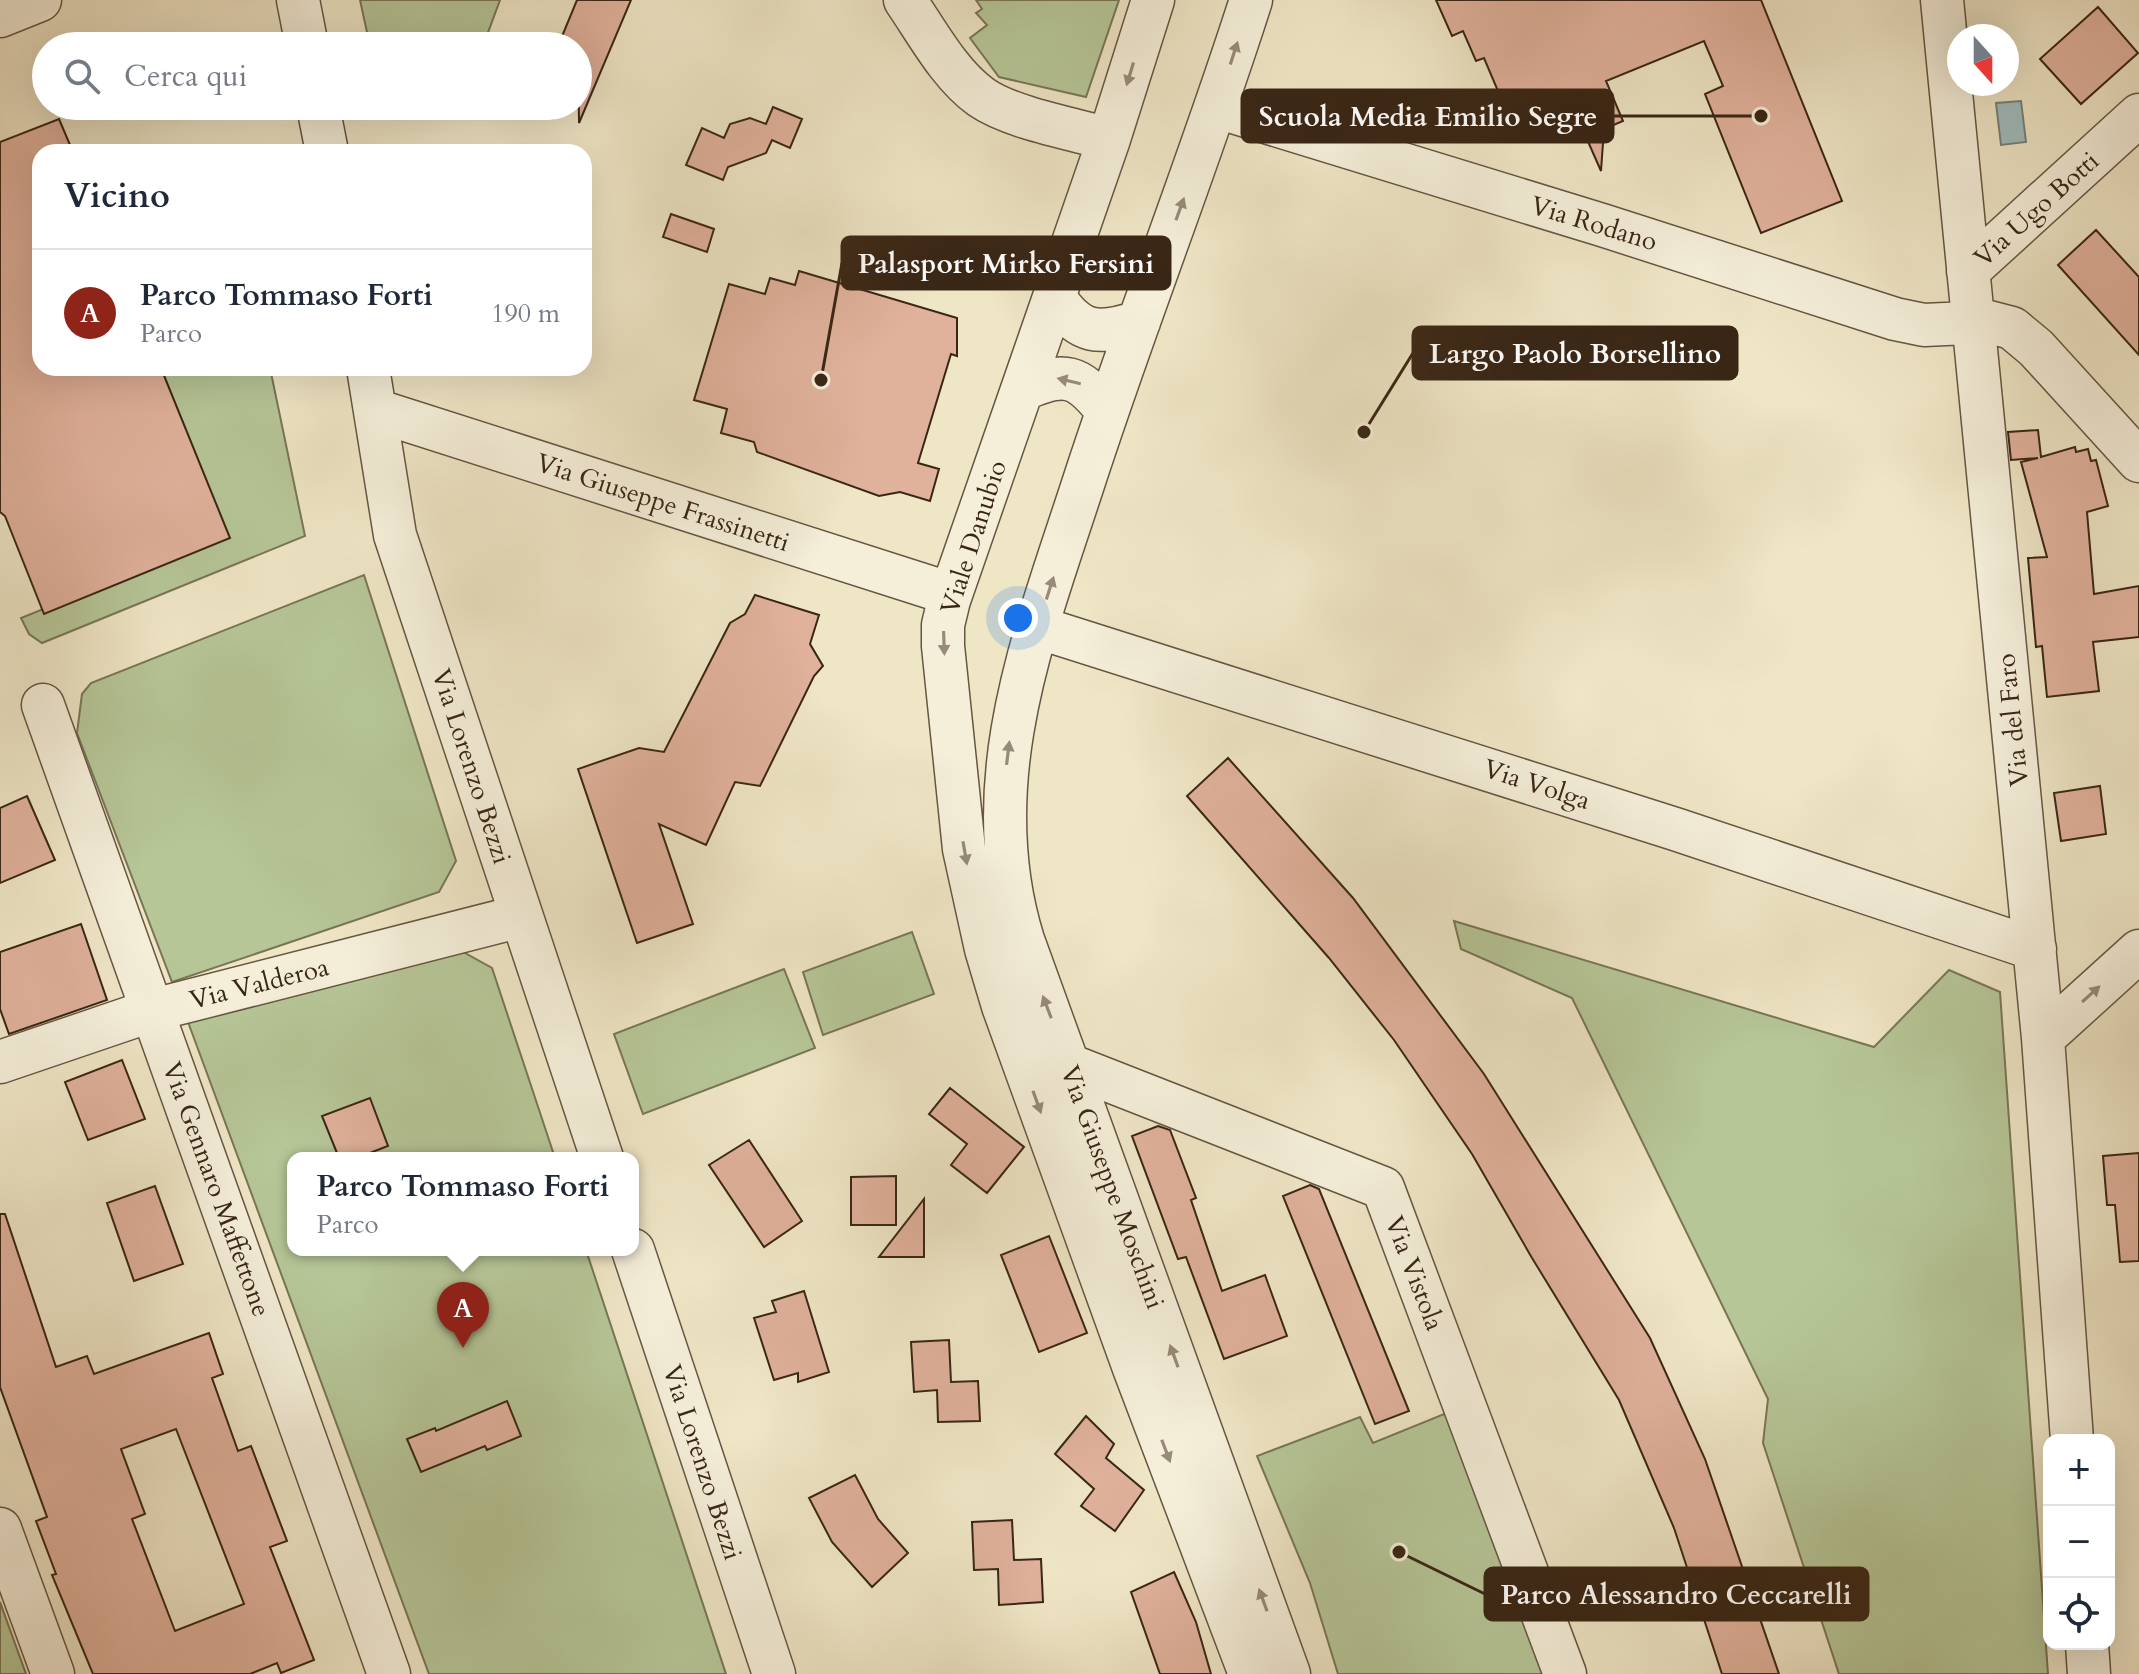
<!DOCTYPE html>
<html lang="it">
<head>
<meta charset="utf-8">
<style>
  :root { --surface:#fff; --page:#f2f2f3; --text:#1f2937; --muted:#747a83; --line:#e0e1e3; --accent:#8f2418 }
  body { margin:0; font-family:Cardo,serif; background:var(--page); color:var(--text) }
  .controls { position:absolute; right:24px; bottom:24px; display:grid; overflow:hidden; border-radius:16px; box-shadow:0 8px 32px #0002 }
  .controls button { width:72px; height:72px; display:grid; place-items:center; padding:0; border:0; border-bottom:2px solid var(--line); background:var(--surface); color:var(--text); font:40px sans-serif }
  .compass { position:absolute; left:1947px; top:24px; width:72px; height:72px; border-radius:50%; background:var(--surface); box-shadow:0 8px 32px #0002; rotate:159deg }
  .you { position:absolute; left:1018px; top:618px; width:28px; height:28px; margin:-20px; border:6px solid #fff; border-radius:50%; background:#1a73e8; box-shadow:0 0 0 12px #1a73e833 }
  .badge { display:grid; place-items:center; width:52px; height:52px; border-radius:50%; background:var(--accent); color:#fff; font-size:26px; font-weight:700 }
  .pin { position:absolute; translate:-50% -66px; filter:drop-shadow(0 2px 4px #0008) }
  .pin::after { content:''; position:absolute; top:42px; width:28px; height:24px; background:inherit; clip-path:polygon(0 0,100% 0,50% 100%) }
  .popup { position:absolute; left:287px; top:1152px; width:352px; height:104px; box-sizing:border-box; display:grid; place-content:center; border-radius:16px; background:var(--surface); filter:drop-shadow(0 2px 6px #0005); font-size:26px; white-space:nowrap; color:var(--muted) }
  .popup b { font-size:30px; color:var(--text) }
  .popup::after { content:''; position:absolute; left:50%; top:100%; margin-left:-16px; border:16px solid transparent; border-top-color:var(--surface) }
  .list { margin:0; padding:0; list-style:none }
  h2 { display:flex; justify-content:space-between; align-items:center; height:104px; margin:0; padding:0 32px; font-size:34px }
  h2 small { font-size:26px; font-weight:400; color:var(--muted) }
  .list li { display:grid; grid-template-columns:52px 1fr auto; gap:24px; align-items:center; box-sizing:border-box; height:128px; padding:0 32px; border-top:2px solid var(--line) }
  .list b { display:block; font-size:30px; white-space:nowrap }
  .list p { margin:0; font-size:26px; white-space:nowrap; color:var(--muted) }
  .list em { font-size:26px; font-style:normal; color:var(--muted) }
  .icon { flex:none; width:44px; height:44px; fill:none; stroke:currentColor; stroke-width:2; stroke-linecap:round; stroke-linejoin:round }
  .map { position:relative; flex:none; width:2139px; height:1674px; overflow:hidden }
  .search { position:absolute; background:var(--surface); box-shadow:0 8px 32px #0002; left:32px; top:32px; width:560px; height:88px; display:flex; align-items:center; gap:20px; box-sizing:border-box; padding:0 28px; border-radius:44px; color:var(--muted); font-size:30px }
  .panel { position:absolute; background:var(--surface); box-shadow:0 8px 32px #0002; left:32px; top:144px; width:560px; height:232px; border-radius:24px }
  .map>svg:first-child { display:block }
  .green { fill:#b6c697; stroke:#787656; stroke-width:2 }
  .water { fill:#9fbdbf; stroke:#76817b; stroke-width:2 }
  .building { fill:#e0b19b; stroke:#392615; stroke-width:2; fill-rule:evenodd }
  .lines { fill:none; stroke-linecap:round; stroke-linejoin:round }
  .minor-casing { stroke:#665641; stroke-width:45 }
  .minor { stroke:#f5efda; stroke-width:42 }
  .oneway { fill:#978a78 }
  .labels { text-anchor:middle; stroke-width:7; stroke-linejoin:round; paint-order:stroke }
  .street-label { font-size:26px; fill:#392615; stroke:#f5efda }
  .leader { fill:none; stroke:#392615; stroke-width:3 }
  .callout-dot { fill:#392615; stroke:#f5efda; stroke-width:3 }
  .callout { fill:#392615; stroke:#392615; stroke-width:3 }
  .callout-label { font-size:28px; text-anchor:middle; font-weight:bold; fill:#fff }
</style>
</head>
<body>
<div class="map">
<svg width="2139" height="1674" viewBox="0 0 2139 1674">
  <rect width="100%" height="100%" fill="#efe6c6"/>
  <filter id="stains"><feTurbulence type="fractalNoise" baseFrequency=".0025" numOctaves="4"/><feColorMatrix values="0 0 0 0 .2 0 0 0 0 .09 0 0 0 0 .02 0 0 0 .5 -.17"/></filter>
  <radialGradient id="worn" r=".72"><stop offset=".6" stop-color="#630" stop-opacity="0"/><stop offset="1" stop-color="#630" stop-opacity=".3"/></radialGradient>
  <!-- green -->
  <path class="green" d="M360 0H500L483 46H370Z
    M976 0H1119L1086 97 999 77 970 38 987 25 976 13 982 9Z
    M154 368H270L305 536 42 643 29 634 21 618 219 538Z
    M364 575 456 861 439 892 172 982 77 733 82 694 91 683Z
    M1454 921 1874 1047 1949 970 2000 992 2048 1674H1839L1763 1443 1768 1399 1572 998 1461 949Z
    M912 932 934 994 823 1035 803 972Z
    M456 948 492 968 555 1158H293V1250H586L726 1674H429L188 1022Z
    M784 969 815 1048 643 1114 614 1034Z
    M1449 1412 1549 1674H1338L1310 1583 1257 1456 1360 1417 1373 1443Z
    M0 1602 26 1674H0Z"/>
  <!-- water -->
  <path class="water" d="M2021 101 2026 142 2001 145 1996 103Z"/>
  <!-- building -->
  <path class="building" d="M577 0H631L579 123 578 46H558Z
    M1436 0H1761L1842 201 1761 233 1705 94 1723 86 1704 41 1606 81 1623 121 1604 129 1601 171 1575 112 1517 136 1484 58 1476 61 1463 31 1452 36Z
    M2098 7 2138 53 2081 104 2040 59Z
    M773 107 802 119 790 148 772 140 766 153 728 167 723 180 686 165 702 128 724 138 730 124 750 118 766 124Z
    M59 119 73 152H40V368H161L230 538 44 614 5 516 0 512V142Z
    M671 214 714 229 707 252 663 237Z
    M2096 230 2139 277V355L2058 265Z
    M799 271 957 318V356L951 354 918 463 939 469 930 501 900 492 879 496 757 452 754 442 721 433 727 409 694 400 729 284 765 294 770 278 795 285Z
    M2038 430 2041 457 2075 447 2076 452 2088 449 2091 461 2096 460 2108 506 2087 512 2094 594 2139 586V637L2093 642 2099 691 2047 697 2042 646 2036 647 2028 558 2047 557 2021 462 2038 458 2011 460 2008 432Z
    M755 595 819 615 810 644 823 666 814 676 760 786 735 782 706 845 659 824 693 924 637 943 578 769 639 748 664 752 730 623 745 614Z
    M1228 758 1353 898 1484 1074 1650 1338 1705 1459 1779 1674H1722L1674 1528 1619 1400 1532 1258 1472 1154 1394 1040 1329 958 1187 796Z
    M2100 786 2106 834 2061 841 2054 793Z
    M27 796 55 860 0 883V808Z
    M81 924 107 1000 9 1034 0 1009V952Z
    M122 1060 145 1119 88 1140 65 1082Z
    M950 1088 1024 1147 987 1193 951 1165 967 1144 929 1114Z
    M370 1098 388 1146 357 1158H339L322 1116Z
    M1158 1126 1170 1130 1196 1198 1191 1200 1222 1291 1265 1275 1287 1336 1224 1359 1186 1257 1178 1259 1132 1136Z
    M749 1140 802 1221 764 1247 709 1165Z
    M2139 1153V1261L2120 1262 2115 1205H2107L2103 1156Z
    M896 1176V1225H851V1177Z
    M1310 1185 1319 1189 1409 1411 1375 1424 1283 1196Z
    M155 1186 183 1264 134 1281 107 1203Z
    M924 1199V1257H879Z
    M0 1214H5L56 1367 87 1356 94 1374 209 1333 223 1374 212 1378 238 1451 251 1446 287 1541 270 1547 314 1660 281 1673 277 1663 250 1674H93L52 1575 56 1574 36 1521 47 1517 0 1387ZM176 1429 244 1604 175 1631 132 1519 145 1514 121 1449Z
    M1049 1236 1087 1333 1039 1352 1001 1255Z
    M804 1291 829 1372 798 1382V1373L774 1380 754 1318 776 1312 772 1301Z
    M949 1340 951 1382 978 1381 980 1421 938 1422 937 1390 914 1392 911 1342Z
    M507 1401 521 1436 487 1450 485 1446 421 1472 407 1439 435 1428 436 1431Z
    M1086 1416 1114 1444 1106 1458 1144 1490 1115 1531 1081 1506 1094 1489 1055 1454Z
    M855 1475 878 1519 908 1553 872 1587 832 1542 809 1498Z
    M1012 1520 1014 1560 1041 1559 1043 1602 999 1605 998 1569 974 1570 972 1522Z
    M1174 1572 1196 1622 1211 1674H1160L1131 1592Z"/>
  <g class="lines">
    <!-- minor casing -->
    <g class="minor-casing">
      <path id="minor" d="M298 0 307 46
        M905 0C927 32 949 74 981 97 1011 118 1073 129 1109 139
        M1153 0 1109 139 949 600 943 625V646L964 849 986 949 1003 1006 1134 1368 1250 1674
        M1251 0C1200 160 1138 316 1086 475 1037 627 973 779 1023 940L1289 1674
        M1942 0 2043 1038 2072 1440
        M0 16 40 0
        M318 106 327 152
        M1217 107 1602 225 1895 319 1924 325 1989 322 2012 328 2036 348 2139 461
        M1968 271 2139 115
        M1055 298C1080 335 1099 335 1139 322
        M368 368 395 535 602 1158
        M1022 390C1065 371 1078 374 1107 411
        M375 410 951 594
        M1037 627 1675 829 2035 949
        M43 705 389 1674
        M2043 1038 2139 951
        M0 1062 153 1010 521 916
        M1069 1065 1383 1188 1565 1674
        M633 1250 774 1674
        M0 1529 53 1674
        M2087 1644 2089 1674"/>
    </g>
    <!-- minor -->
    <use href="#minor" class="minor"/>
  </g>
  <!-- one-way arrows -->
  <defs><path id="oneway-solid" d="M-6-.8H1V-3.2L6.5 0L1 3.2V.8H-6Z" transform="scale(2)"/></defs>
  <g class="oneway">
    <use href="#oneway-solid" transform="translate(1234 53) rotate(-72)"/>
    <use href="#oneway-solid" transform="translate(1130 74) rotate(107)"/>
    <use href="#oneway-solid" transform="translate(1180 209) rotate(-70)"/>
    <use href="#oneway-solid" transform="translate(1069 381) rotate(-167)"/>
    <use href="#oneway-solid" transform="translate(1050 588) rotate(-72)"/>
    <use href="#oneway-solid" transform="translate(944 643) rotate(88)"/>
    <use href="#oneway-solid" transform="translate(1008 753) rotate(-83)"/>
    <use href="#oneway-solid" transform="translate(965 853) rotate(80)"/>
    <use href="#oneway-solid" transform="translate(2091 994) rotate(-42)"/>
    <use href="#oneway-solid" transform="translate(1047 1007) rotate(-111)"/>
    <use href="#oneway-solid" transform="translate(1037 1102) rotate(70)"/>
    <use href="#oneway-solid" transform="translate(1174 1356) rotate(-110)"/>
    <use href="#oneway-solid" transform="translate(1166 1451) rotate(69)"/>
    <use href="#oneway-solid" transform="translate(1263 1600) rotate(-110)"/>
  </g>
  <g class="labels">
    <!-- street labels -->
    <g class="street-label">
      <text transform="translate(2036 209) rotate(-42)" y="9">Via Ugo Botti</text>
      <text transform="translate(1594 223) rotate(17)" y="9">Via Rodano</text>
      <text transform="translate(663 502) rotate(18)" y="9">Via Giuseppe Frassinetti</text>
      <text transform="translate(973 537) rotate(-72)" y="9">Viale Danubio</text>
      <text transform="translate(2012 720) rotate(-96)" y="9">Via del Faro</text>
      <text transform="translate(472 766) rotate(72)" y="9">Via Lorenzo Bezzi</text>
      <text transform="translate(1537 784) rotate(18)" y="9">Via Volga</text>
      <text transform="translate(259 983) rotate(-14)" y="9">Via Valderoa</text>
      <text transform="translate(1113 1187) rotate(70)" y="9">Via Giuseppe Moschini</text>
      <text transform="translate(217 1189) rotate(70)" y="9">Via Gennaro Maffettone</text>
      <text transform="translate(1415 1273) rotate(69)" y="9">Via Vistola</text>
      <text transform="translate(703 1462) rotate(72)" y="9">Via Lorenzo Bezzi</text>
    </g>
  </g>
  <!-- callouts -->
  <path class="leader" d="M1761 116L1613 116M821 380L842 263M1364 432L1413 353M1399 1552L1485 1594"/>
  <g class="callout-dot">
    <circle cx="1761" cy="116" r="8"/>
    <circle cx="821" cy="380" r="8"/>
    <circle cx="1364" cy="432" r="8"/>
    <circle cx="1399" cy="1552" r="8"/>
  </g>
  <g class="callout">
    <rect x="1242" y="90" width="371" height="52" rx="8"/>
    <rect x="842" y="237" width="328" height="52" rx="8"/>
    <rect x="1413" y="327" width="324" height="52" rx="8"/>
    <rect x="1485" y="1568" width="383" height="52" rx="8"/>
  </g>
  <g class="callout-label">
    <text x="1428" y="126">Scuola Media Emilio Segre</text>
    <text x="1006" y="273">Palasport Mirko Fersini</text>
    <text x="1575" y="363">Largo Paolo Borsellino</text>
    <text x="1676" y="1604">Parco Alessandro Ceccarelli</text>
  </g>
  <rect width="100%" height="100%" filter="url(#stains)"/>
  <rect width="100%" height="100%" fill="url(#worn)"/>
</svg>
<div class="controls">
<button>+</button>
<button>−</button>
<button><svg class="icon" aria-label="locate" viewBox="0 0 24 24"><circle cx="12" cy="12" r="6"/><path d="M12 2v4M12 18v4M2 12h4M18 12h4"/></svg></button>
</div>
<svg class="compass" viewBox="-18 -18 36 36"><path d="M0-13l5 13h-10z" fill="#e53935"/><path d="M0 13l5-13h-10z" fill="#747a83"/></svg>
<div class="you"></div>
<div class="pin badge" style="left:463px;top:1348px">A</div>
<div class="popup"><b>Parco Tommaso Forti</b>Parco</div>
<div class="search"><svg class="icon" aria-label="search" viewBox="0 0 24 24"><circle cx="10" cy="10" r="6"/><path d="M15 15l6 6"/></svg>Cerca qui</div>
<section class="panel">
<h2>Vicino<small></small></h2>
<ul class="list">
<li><span class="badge">A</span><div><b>Parco Tommaso Forti</b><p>Parco</p></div><em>190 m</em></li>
</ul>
</section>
</div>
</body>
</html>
